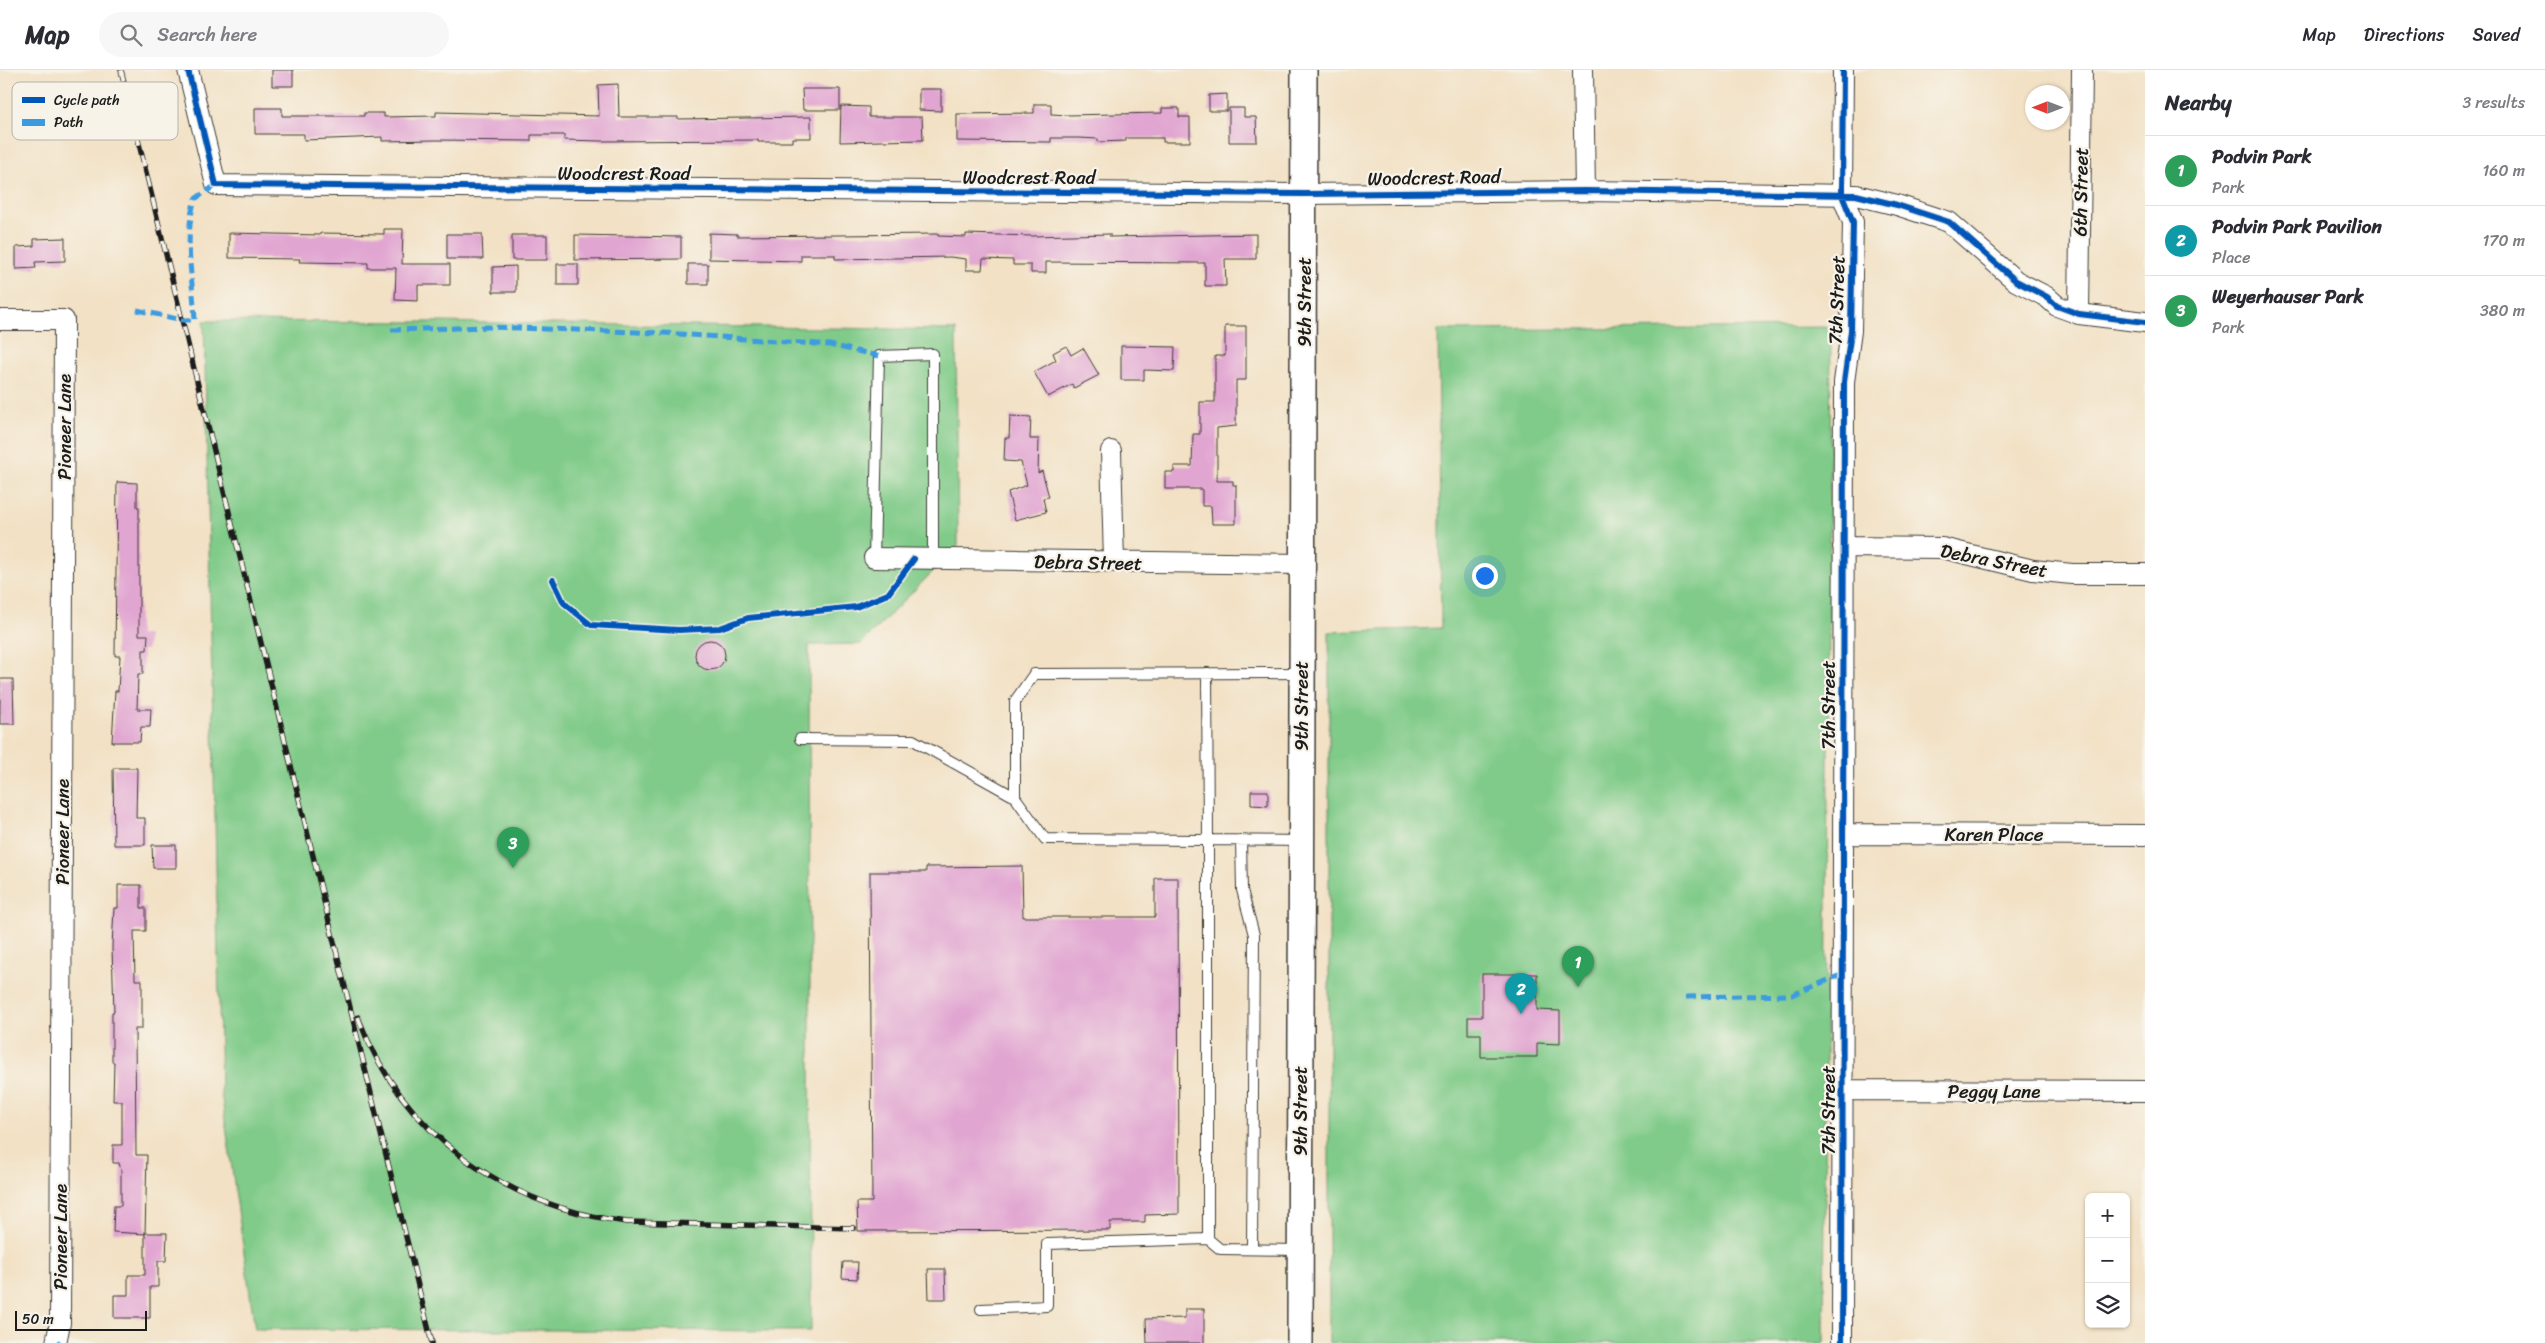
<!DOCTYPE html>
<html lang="en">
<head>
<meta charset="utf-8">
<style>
  :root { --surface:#fff; --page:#f7f7f7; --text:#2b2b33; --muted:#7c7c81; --line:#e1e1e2; --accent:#b5179e }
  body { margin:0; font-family:Sriracha,sans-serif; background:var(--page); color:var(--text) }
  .controls { position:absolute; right:15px; bottom:15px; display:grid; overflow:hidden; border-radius:8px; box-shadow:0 1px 4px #0004 }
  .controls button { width:45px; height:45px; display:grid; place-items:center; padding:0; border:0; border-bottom:1px solid var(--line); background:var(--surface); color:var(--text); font:25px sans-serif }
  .compass { position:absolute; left:2025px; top:15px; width:45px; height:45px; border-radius:50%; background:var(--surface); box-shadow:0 1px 4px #0004; rotate:270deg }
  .scale { position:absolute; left:15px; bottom:12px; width:132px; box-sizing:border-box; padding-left:5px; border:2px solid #1c1c1c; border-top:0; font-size:14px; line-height:18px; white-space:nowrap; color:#1c1c1c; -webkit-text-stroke:4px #f7f3e8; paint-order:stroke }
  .you { position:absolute; left:1484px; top:505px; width:18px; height:18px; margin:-12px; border:4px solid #fff; border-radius:50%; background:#1a73e8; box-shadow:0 0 0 8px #1a73e833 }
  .badge { display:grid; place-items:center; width:32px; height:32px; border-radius:50%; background:var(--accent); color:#fff; font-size:16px; font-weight:700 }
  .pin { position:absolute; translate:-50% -41px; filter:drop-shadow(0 1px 2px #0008) }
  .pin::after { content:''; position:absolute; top:26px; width:18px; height:15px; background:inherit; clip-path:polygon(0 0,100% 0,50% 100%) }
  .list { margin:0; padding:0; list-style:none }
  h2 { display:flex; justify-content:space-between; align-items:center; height:65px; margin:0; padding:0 20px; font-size:21px }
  h2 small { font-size:16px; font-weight:400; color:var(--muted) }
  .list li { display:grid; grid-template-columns:32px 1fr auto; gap:15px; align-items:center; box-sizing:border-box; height:70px; padding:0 20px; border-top:1px solid var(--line) }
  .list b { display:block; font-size:19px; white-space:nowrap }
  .list p { margin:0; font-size:16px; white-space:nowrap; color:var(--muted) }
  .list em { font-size:16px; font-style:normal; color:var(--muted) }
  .icon { flex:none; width:28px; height:28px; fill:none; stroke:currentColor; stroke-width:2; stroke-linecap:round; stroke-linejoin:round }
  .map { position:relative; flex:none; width:2145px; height:1273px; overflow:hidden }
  header { display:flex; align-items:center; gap:30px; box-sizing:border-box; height:70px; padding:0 25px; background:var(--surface); border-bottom:1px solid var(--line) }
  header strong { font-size:24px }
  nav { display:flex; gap:28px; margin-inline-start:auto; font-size:18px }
  .search { width:350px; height:45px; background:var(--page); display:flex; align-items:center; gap:12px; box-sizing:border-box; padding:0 18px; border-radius:28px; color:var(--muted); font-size:19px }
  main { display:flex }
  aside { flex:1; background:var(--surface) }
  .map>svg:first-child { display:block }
  .green { fill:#80cb89; stroke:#4e7452 }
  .building { fill:#e1a5d1 }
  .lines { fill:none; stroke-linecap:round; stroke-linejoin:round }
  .service-casing { stroke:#3c3a35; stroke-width:12 }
  .minor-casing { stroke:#3c3a35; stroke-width:22 }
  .tertiary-casing { stroke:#3c3a35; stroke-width:28 }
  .service { stroke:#fff; stroke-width:10 }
  .minor { stroke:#fff; stroke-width:20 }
  .tertiary { stroke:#fff; stroke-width:25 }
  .rail-casing { stroke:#1c1c1c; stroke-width:5.5 }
  .rail { stroke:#f7f3e8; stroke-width:4; stroke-dasharray:11; stroke-linecap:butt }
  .quiet { stroke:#3c9bdf; stroke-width:5; stroke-dasharray:10 5; stroke-linecap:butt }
  .cycleway-casing { stroke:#f7f3e8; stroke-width:9 }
  .cycleway { stroke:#0057b8; stroke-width:6 }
  .labels { text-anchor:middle; stroke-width:4.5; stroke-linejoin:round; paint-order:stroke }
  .street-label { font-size:19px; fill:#1c1c1c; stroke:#f7f3e8 }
  .key { fill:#f7f3e8; stroke:#b5b2ab; stroke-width:1 }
  .key-label { font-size:14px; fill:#1c1c1c }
</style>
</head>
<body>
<header>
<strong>Map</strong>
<div class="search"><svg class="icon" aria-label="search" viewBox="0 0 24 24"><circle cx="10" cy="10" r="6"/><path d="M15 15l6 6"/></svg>Search here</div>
<nav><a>Map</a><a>Directions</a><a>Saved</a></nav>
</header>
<main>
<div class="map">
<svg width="2145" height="1273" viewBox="0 0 2145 1273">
  <rect width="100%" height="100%" fill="#f7f3e8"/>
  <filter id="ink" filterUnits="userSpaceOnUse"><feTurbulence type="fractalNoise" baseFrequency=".02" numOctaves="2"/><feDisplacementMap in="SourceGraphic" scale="10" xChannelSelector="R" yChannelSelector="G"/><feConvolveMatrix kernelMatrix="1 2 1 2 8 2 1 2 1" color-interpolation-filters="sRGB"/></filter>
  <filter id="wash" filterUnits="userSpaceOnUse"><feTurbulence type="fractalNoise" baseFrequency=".0096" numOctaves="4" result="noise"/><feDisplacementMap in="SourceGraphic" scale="20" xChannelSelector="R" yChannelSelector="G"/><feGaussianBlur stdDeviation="1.12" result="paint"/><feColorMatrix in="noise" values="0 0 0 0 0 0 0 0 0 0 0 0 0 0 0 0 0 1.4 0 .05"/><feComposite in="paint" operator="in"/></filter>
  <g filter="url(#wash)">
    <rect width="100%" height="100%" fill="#f2e1c5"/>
    <!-- green -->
    <path class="green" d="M204 251 434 252 956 260 958 476 861 574 809 575 811 1261 255 1259 221 1022Z
      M1831 257 1824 1273H1329V562L1441 558 1438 260Z"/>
    <g id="blocks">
      <!-- building -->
      <path class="building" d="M272 0H293V16H272Z
        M618 14 619 47H678V49L811 47V68H792V72H758V70L601 71 564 70V65H531V71L435 70 382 71V67L304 70V64H255V38H282V46H364V43H384V47L436 46V42L599 46 598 15Z
        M802 19H840V40H803Z
        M919 19H941V41L919 40Z
        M1227 24V41H1209V25Z
        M1034 34H1051V44L1068 45 1162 43V38H1179V47H1190V72H1163V68H1126V71L1098 72V69L1079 68H1051V72L957 71V44L1034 43Z
        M841 36 869 37V47H922L923 70 840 72Z
        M1229 38H1244V47H1256L1257 72H1229Z
        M384 159H403L402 194H450V215H418V231L395 230 396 198H368V193L299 192 300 189 229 188V163L320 165V163L384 164Z
        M709 163 737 164V166L938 164V166L966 167V164L1032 166 1110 164V167L1256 164V189H1225L1226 216H1205V193L1046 192V203H1031V195H1013V190L983 189 982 200H966V189L950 187 835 189V185H801V191L709 189Z
        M447 164H482L483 189H447Z
        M512 165H547V190H512Z
        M575 165 681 167V189L575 190Z
        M65 168V191L35 192 36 198 16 199V177L34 176V169Z
        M557 194H578V215H557Z
        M688 194H708V214H688Z
        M516 196V222H493V197Z
        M1225 256H1246V310H1236V356L1217 358V411H1233V415H1236V454H1212L1211 436H1202V419H1165V402H1174V396H1192L1193 364H1200V332H1215V286H1225Z
        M1066 276 1071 285 1083 278 1099 305 1074 318 1072 314 1048 327 1034 302 1056 290 1053 283Z
        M1121 276 1175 277 1174 301 1144 300V310H1121Z
        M1010 346 1031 347 1030 369H1039L1038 403 1042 401 1049 427 1043 428 1046 442 1015 450 1008 422 1027 415 1021 392 1004 391 1005 368H1009Z
        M117 412 137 413V437H139V565H148L147 580H143V604H138L137 639H151L150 657H141L140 672H112L115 621H118L120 586H115Z
        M695 585a15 15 0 1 1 30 0a15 15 0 1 1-30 0Z
        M0 609H13L14 654H0Z
        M113 698H137L136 748H145V775H114Z
        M1251 721H1268V736L1251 735Z
        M152 775H176V798H153Z
        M1022 796 1023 847H1155V808H1178L1179 1144 1145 1145V1152H1110V1160L858 1161 857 1132H872L870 802H926V797Z
        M118 815H141V838H146V861H134L135 910H142V959H135L136 1085H147L145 1164 113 1162 114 1136H121V1100L119 1093H113V1075H122V1031H113L114 992H112V942H114L112 877 114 838H118Z
        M1482 904H1537V940L1560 941V974L1537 973V987H1481V964H1468V947H1482Z
        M145 1163H167L166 1191H158V1217H150V1248H114V1225H128V1205H145Z
        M843 1192H858L857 1209 842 1208Z
        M928 1199H945L946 1229H929Z
        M1185 1239H1204V1273H1147L1146 1249 1185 1248Z"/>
    </g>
  </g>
  <g filter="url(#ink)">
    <use href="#blocks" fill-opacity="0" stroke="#3c3a35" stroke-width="1"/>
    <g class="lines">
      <!-- service casing -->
      <g class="service-casing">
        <path id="service" d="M874 488 879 286 933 284V489
          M800 669 913 670 1015 727 1045 769 1208 770 1207 603
          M1015 727V631L1034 604 1301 603
          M1241 770 1242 820 1254 865 1252 1179
          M1208 1169V770L1300 771
          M981 1239 1047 1236V1174L1208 1169 1220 1179 1301 1180"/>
      </g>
      <!-- minor casing -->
      <g class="minor-casing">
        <path id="minor" d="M188 0 216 115 1305 124 1585 121 1856 125 1897 135 1949 152 2016 211 2047 227 2057 236 2079 244 2145 252
          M1583 0 1585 121
          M2079 244 2082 0
          M0 250H64L60 1253 56 1273
          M1111 381 1114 492
          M1843 477 1942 478 2033 500 2072 504H2145
          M874 488 1302 494
          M1843 764 2145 765
          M1843 1020 2145 1021
          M1842 1273 1844 312 1851 261 1853 152 1842 125 1843 0"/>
      </g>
      <!-- tertiary casing -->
      <g class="tertiary-casing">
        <path id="tertiary" d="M1300 1273 1304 0"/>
      </g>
      <!-- service -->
      <use href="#service" class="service"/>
      <!-- minor -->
      <use href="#minor" class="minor"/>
      <!-- tertiary -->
      <use href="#tertiary" class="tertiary"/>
      <!-- rail casing -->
      <g class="rail-casing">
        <path id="rail" d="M121 0 432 1273
          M358 947C402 1064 505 1137 627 1152L854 1158"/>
      </g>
      <!-- rail -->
      <use href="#rail" class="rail"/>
      <!-- quiet -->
      <path class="quiet" d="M137 240 182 250H195C193 208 183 169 195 129L216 115
        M391 260 488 257 664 263 830 275 879 286
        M1686 927 1792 925 1843 904
        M57 1271 59 1273"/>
      <!-- cycleway casing -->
      <g class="cycleway-casing">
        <path id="cycleway" d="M188 0 216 115 1305 124 1585 121 1856 125 1897 135 1949 152 2016 211 2047 227 2057 236 2079 244 2145 252
          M553 510 564 533 591 555 679 560 720 558 748 548 856 537 888 524 914 489
          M1842 1273 1844 312 1851 261 1853 152 1842 125 1843 0"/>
      </g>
      <!-- cycleway -->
      <use href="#cycleway" class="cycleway"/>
    </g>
  </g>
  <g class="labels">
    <!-- street labels -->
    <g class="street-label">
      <text x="624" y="110">Woodcrest Road</text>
      <text x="1029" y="114">Woodcrest Road</text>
      <text transform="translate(1434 107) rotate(-1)" y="7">Woodcrest Road</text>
      <text transform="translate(2080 122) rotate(-89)" y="7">6th Street</text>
      <text transform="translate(1836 230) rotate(-88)" y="7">7th Street</text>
      <text transform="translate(1304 232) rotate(-90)" y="7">9th Street</text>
      <text transform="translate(64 357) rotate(-90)" y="7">Pioneer Lane</text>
      <text transform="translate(1994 490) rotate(11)" y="7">Debra Street</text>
      <text transform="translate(1088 492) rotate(1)" y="7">Debra Street</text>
      <text transform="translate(1828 635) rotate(-90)" y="7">7th Street</text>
      <text transform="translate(1301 636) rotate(-90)" y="7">9th Street</text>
      <text transform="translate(62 762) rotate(-90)" y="7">Pioneer Lane</text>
      <text x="1994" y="771">Karen Place</text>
      <text x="1994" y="1028">Peggy Lane</text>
      <text transform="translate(1828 1040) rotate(-90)" y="7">7th Street</text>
      <text transform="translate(1300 1041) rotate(-90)" y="7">9th Street</text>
      <text transform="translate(60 1167) rotate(-90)" y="7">Pioneer Lane</text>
    </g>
  </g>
  <!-- legend -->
  <rect x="12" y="12" width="166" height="58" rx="8" class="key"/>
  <rect x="22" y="27" width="23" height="6" fill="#0057b8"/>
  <rect x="22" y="49" width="23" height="7" fill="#3c9bdf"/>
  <g class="key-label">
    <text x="54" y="35">Cycle path</text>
    <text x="54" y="57">Path</text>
  </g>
</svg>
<div class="controls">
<button>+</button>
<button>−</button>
<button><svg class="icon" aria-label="layers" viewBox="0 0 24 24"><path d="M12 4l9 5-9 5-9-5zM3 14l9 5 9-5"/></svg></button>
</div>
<svg class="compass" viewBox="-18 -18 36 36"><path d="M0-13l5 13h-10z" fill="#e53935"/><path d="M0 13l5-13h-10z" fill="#7c7c81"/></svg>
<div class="scale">50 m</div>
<div class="you"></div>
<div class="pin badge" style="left:1578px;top:917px;background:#2e9e5b">1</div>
<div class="pin badge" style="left:1521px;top:944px;background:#0f9aa8">2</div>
<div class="pin badge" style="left:513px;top:798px;background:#2e9e5b">3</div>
</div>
<aside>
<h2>Nearby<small>3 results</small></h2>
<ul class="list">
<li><span class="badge" style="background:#2e9e5b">1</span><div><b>Podvin Park</b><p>Park</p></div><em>160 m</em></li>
<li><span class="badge" style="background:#0f9aa8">2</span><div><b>Podvin Park Pavilion</b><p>Place</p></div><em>170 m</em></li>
<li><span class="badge" style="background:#2e9e5b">3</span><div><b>Weyerhauser Park</b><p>Park</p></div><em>380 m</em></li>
</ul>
</aside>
</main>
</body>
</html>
